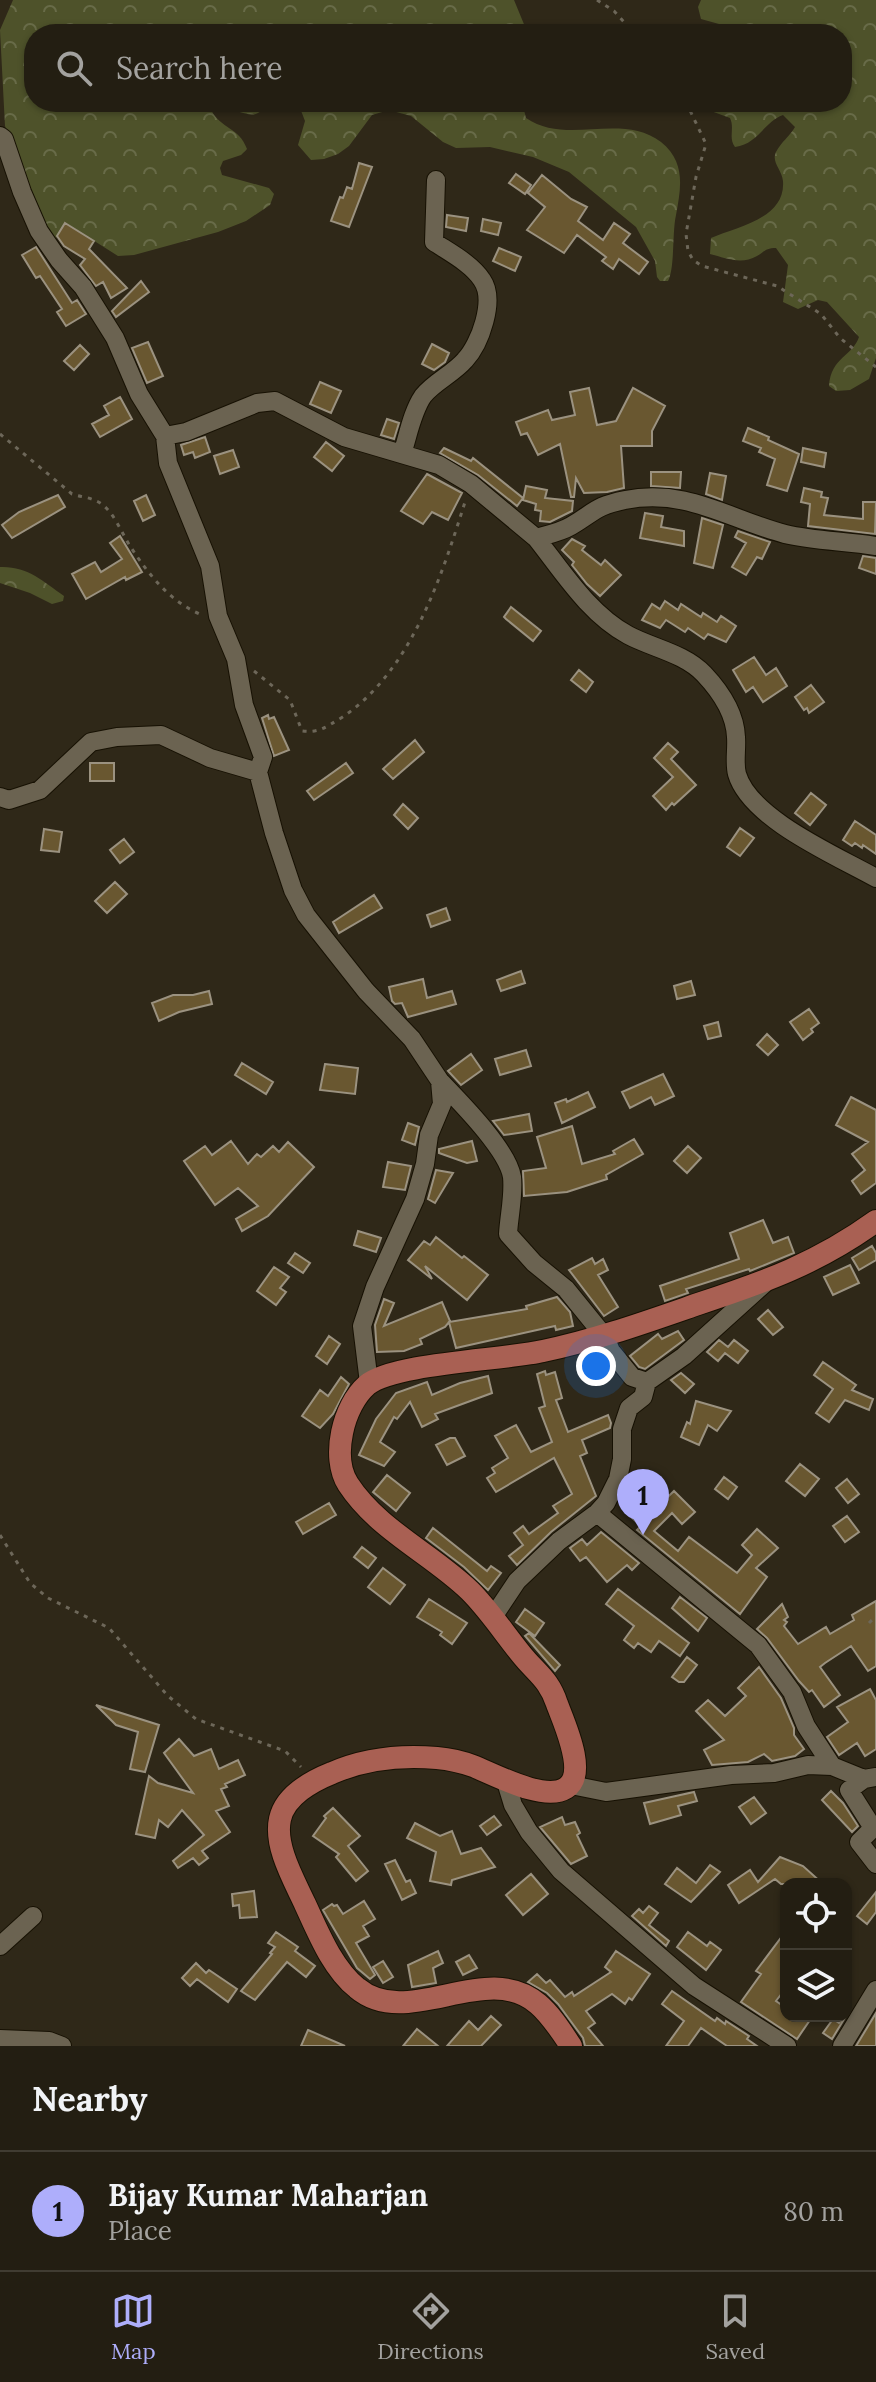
<!DOCTYPE html>
<html lang="en">
<head>
<meta charset="utf-8">
<style>
  :root { --surface:#231e12; --page:#2f2b20; --text:#f1f3f6; --muted:#a3a29f; --line:#403c32; --accent:#aeaefb }
  body { margin:0; font-family:Lora,serif; background:var(--page); color:var(--text) }
  .controls { position:absolute; right:24px; bottom:24px; display:grid; overflow:hidden; border-radius:16px; box-shadow:0 2px 6px #0004 }
  .controls button { width:72px; height:72px; display:grid; place-items:center; padding:0; border:0; border-bottom:2px solid var(--line); background:var(--surface); color:var(--text); font:40px sans-serif }
  .you { position:absolute; left:596px; top:1366px; width:28px; height:28px; margin:-20px; border:6px solid #fff; border-radius:50%; background:#1a73e8; box-shadow:0 0 0 12px #1a73e833 }
  .badge { display:grid; place-items:center; width:52px; height:52px; border-radius:50%; background:var(--accent); color:#111; font-size:26px; font-weight:700 }
  .pin { position:absolute; translate:-50% -66px; filter:drop-shadow(0 2px 4px #0008) }
  .pin::after { content:''; position:absolute; top:42px; width:28px; height:24px; background:inherit; clip-path:polygon(0 0,100% 0,50% 100%) }
  .list { margin:0; padding:0; list-style:none }
  h2 { display:flex; justify-content:space-between; align-items:center; height:104px; margin:0; padding:0 32px; font-size:34px }
  h2 small { font-size:26px; font-weight:400; color:var(--muted) }
  .list li { display:grid; grid-template-columns:52px 1fr auto; gap:24px; align-items:center; box-sizing:border-box; height:120px; padding:0 32px; border-top:2px solid var(--line) }
  .list b { display:block; font-size:30px; white-space:nowrap }
  .list p { margin:0; font-size:26px; white-space:nowrap; color:var(--muted) }
  .list em { font-size:26px; font-style:normal; color:var(--muted) }
  .icon { flex:none; width:44px; height:44px; fill:none; stroke:currentColor; stroke-width:2; stroke-linecap:round; stroke-linejoin:round }
  .map { position:relative; flex:none; width:876px; height:2046px; overflow:hidden }
  .search { position:absolute; background:var(--surface); box-shadow:0 2px 6px #0004; left:24px; right:24px; top:24px; height:88px; display:flex; align-items:center; gap:20px; box-sizing:border-box; padding:0 28px; border-radius:32px; color:var(--muted); font-size:30px }
  .sheet { height:224px; background:var(--surface) }
  nav { display:flex; justify-content:space-around; align-items:center; box-sizing:border-box; height:112px; border-top:2px solid var(--line); background:var(--surface); font-size:22px; color:var(--muted) }
  nav a { display:grid; justify-items:center; gap:4px }
  nav .on { color:var(--accent) }
  .map>svg:first-child { display:block }
  .forest { fill:url(#forest-crowns) }
  .building { fill:#695730; stroke:#9b9280; stroke-width:2 }
  .lines { fill:none; stroke-linecap:round; stroke-linejoin:round }
  .minor-casing { stroke:#171103; stroke-width:20 }
  .major-casing { stroke:#171103; stroke-width:24 }
  .path { stroke:#6d6759; stroke-width:3; stroke-dasharray:4 6; stroke-linecap:butt }
  .minor { stroke:#6b6351; stroke-width:18 }
  .major { stroke:#a96053; stroke-width:22 }
</style>
</head>
<body>
<div class="map">
<svg width="876" height="2046" viewBox="0 0 876 2046">
  <defs>
    <pattern id="forest-crowns" width="20" height="18" patternUnits="userSpaceOnUse" patternTransform="scale(2)"><rect width="20" height="18" fill="#4e522a"/><path d="M2 6a3 3 0 1 1 6 0M12 15a3 3 0 1 1 6 0" fill="none" stroke="#686b48"/></pattern>
  </defs>
  <rect width="100%" height="100%" fill="#2f2818"/>
  <!-- forest -->
  <path class="forest" d="M13 0H514L528 34H34V102H266C256 130 231 102 214 106L211 110C221 129 239 127 247 149L241 155 223 161 220 168 222 175 269 188 274 194 270 205 246 221 218 232 134 255 118 256 66 223 55 240 43 227 5 126 0 30Z
    M701 0H876V358L869 379 850 390 836 391 829 386C831 357 853 356 859 337L827 302 818 300 798 309 783 302 788 265 776 248C766 248 765 251 757 256 741 265 726 258 710 254L711 238C736 227 786 219 783 181 782 170 771 162 776 152 781 142 790 136 795 127L783 115C764 122 758 144 735 147 728 138 735 128 730 118L711 111 708 102H842V34H755L701 19 698 7Z
    M284 102H522L526 118C566 146 621 112 661 142 686 162 681 188 676 215 672 232 675 268 668 281H660L657 277 655 261 636 227 569 172 533 157 490 147 456 148 443 142 411 116 389 110 372 115 349 146 338 154 324 159 311 160 298 145 305 121 300 108Z
    M0 567C27 566 43 581 64 596L63 601 52 604 30 593 0 583Z"/>
  <!-- building -->
  <path class="building" d="M359 163 372 167 349 227 331 221 340 197 343 198 347 187 352 189Z
    M516 174 531 185 525 194 509 183Z
    M542 175 571 199 587 207 578 221 603 240 614 223 630 234 623 243 648 262 639 274 619 259 613 269 602 261 606 257 577 235 564 253 527 230 545 207 528 193Z
    M447 215 468 218 466 231 446 227Z
    M483 219 501 223 498 235 481 231Z
    M65 223 94 241 89 249 127 288 111 298 103 282 96 286 80 265 85 259 64 246 57 236Z
    M36 247 72 303 77 300 86 314 66 326 57 312 62 309 40 276 36 278 22 255Z
    M499 248 521 257 515 271 493 261Z
    M141 281 149 292 116 317 112 311Z
    M148 342 163 376 147 383 132 348Z
    M432 344 449 353 445 362 434 370 422 364Z
    M80 345 89 354 74 370 64 361Z
    M320 382 341 391 331 413 310 404Z
    M589 388 597 425 616 421 633 388 665 406 652 431V446H621L624 488 607 492 584 493 576 478 574 497H571L560 444 538 455 527 433 521 435 516 422 548 410 552 420 575 415 570 392Z
    M120 397 132 419 100 437 92 424 109 415 104 406Z
    M387 419 399 423 394 439 381 435Z
    M748 428 769 437 768 440 799 454 787 491 767 485 775 459 759 452 761 448 743 441Z
    M205 437 210 452 195 458 193 452 184 455 181 445Z
    M326 442 344 456 332 471 314 457Z
    M444 448 471 461 473 458 523 498 517 506 478 475 440 453Z
    M803 448 826 453 824 467 801 462Z
    M233 450 239 467 220 474 214 456Z
    M651 472H681L680 488 651 486Z
    M710 473 726 476 722 500 706 494Z
    M427 474 462 493 448 520 432 512 423 524 401 511Z
    M526 486 547 490 545 498 573 501 572 511 550 522 540 521 541 511 535 510 536 504 523 500Z
    M804 488 822 492 821 497 828 498 824 515 863 519V502H876L875 534 808 526 810 504 801 502Z
    M58 495 65 507 12 538 2 525 19 512Z
    M146 495 155 515 143 521 134 501Z
    M645 513 663 516 661 527 684 531V546L640 538Z
    M702 518 723 525 713 568 694 563Z
    M738 531 770 542 762 559 757 557 746 575 732 567 746 543 735 537Z
    M120 536 142 572 126 580 125 577 86 599 72 574 95 562 101 572 122 559 110 543Z
    M572 539 585 546 582 550 601 565 605 560 621 575 600 596 587 584 572 565 574 562 562 550Z
    M863 556 876 558V574L859 568Z
    M665 601 678 610 681 604 701 617 703 613 717 622 721 616 736 626 726 642 708 634 704 639 688 628 685 632 666 620 660 628 642 620 652 604 660 609Z
    M511 607 541 631 533 641 506 619 504 617Z
    M754 657 766 675 776 668 787 686 763 702 753 687 746 692 733 670Z
    M579 670 593 682 586 692 571 680Z
    M811 685 824 702 809 713 807 708 804 710 795 697Z
    M268 715 269 719 274 717 289 750 274 756 262 718Z
    M415 740 424 752 393 779 383 769Z
    M668 743 678 752 671 759 696 785 674 805 672 803 666 810 653 796 673 777 654 758Z
    M90 763H114V781H90Z
    M346 763 353 773 314 800 307 791Z
    M811 793 826 805 810 825 795 813Z
    M403 804 418 818 408 829 394 815Z
    M855 821 876 835V854L863 845 862 848 855 843 852 846 843 840Z
    M740 828 754 838 740 856 727 847Z
    M44 829 62 832 59 852 41 850Z
    M124 839 134 852 120 863 110 850Z
    M115 882 127 894 107 913 95 901Z
    M374 895 382 908 339 933 333 922Z
    M446 908 450 920 431 927 427 915Z
    M521 971 525 983 501 991 497 980Z
    M423 979 427 998 452 991 456 1004 408 1017 402 1003 395 1004 392 1001 389 987Z
    M691 981 695 995 677 999 674 986Z
    M209 991 212 1004 179 1012 159 1021 152 1003 173 995H193Z
    M809 1009 819 1023 811 1029 813 1032 803 1040 790 1022Z
    M718 1022 721 1036 708 1039 704 1026Z
    M767 1034 778 1045 768 1055 757 1045Z
    M526 1050 531 1066 500 1075 495 1059Z
    M471 1054 482 1070 461 1085 448 1071Z
    M242 1063 273 1082 266 1094 235 1075Z
    M325 1064 358 1068 355 1094 320 1090Z
    M663 1074 674 1096 655 1105 651 1097 630 1108 622 1092Z
    M588 1092 595 1107 562 1123 555 1103 566 1099 567 1102Z
    M851 1097 876 1110V1183L861 1194 852 1181 865 1170 852 1154 868 1142 836 1125Z
    M529 1114 532 1131 504 1135 493 1121Z
    M408 1123 419 1127 415 1145 402 1140Z
    M572 1126 582 1164 615 1154 613 1151 634 1139 643 1154 606 1175 607 1179 567 1192 524 1196 523 1171 546 1168 537 1137Z
    M231 1141 248 1164 257 1154 261 1157 273 1146 279 1152 288 1142 314 1167 268 1216 242 1231 236 1219 258 1206 238 1188 215 1205 184 1161 205 1146 212 1155Z
    M472 1141 477 1161 467 1163 439 1153V1149Z
    M688 1146 701 1158 687 1173 674 1161Z
    M388 1162 411 1166 405 1190 383 1187Z
    M436 1170 453 1173 435 1203 428 1199Z
    M763 1220 773 1243 788 1237 794 1253 750 1271 749 1269 686 1289 688 1293 665 1301 660 1286 739 1259 730 1233Z
    M358 1231 381 1238 376 1252 354 1245Z
    M436 1237 462 1258 464 1256 488 1275 467 1300 425 1266 432 1279 408 1260 424 1241 430 1245Z
    M872 1246 876 1253V1260L859 1270 852 1258Z
    M295 1253 310 1263 303 1273 288 1263Z
    M592 1258 595 1264 603 1259 608 1270 598 1275 618 1307 604 1316 569 1270Z
    M850 1265 859 1283 833 1295 824 1277Z
    M274 1267 289 1277 280 1288 286 1292 276 1305 257 1291Z
    M557 1297 570 1312 573 1326 556 1330 555 1326 456 1348 449 1322 527 1309 526 1306Z
    M384 1299 394 1303 384 1326 442 1302 450 1321 445 1327 420 1339 422 1344 404 1351 377 1352 375 1325Z
    M768 1310 783 1327 773 1335 758 1319Z
    M678 1331 684 1340 645 1369 639 1367 630 1356 658 1334 662 1339Z
    M329 1336 340 1344 327 1364 316 1356Z
    M719 1340 728 1347 734 1340 748 1351 738 1363 725 1353 718 1361 707 1352Z
    M823 1362 856 1385 852 1390 873 1399 869 1410 845 1400 829 1422 816 1413 833 1389 814 1375Z
    M545 1371 546 1375 555 1372 562 1398 556 1400 568 1432 608 1415 611 1423 610 1428 582 1440 587 1453 580 1456 596 1496 551 1532 517 1565 509 1556 523 1545 514 1533 523 1526 529 1534 558 1513 553 1506 572 1494 554 1458 496 1492 487 1478 495 1473 492 1468 508 1458 495 1436 516 1425 531 1452 552 1442 539 1408 545 1406 537 1374Z
    M681 1373 694 1384 685 1393 671 1380Z
    M488 1376 492 1393 435 1414 438 1419 422 1427 410 1402 397 1419 394 1417 380 1442 395 1452 384 1466 359 1455 376 1419 396 1393 427 1382 432 1395 460 1383Z
    M341 1377 349 1384 333 1414 320 1428 302 1416 320 1390 328 1396Z
    M696 1401 731 1411 717 1431 708 1425 699 1445 681 1437 687 1422 690 1424Z
    M450 1438H455L465 1456 447 1465 436 1445Z
    M800 1464 819 1479 805 1496 786 1481Z
    M387 1475 410 1493 396 1511 373 1492Z
    M724 1477 737 1487 728 1499 715 1489Z
    M847 1479 859 1494 848 1503 836 1488Z
    M674 1491 695 1512 682 1524 672 1513 654 1531 678 1551 689 1537 737 1573 752 1555 742 1545 757 1529 778 1548 756 1568 767 1577 740 1614 637 1530 641 1526 632 1518 640 1508 649 1515Z
    M329 1503 336 1515 303 1534 296 1522Z
    M847 1516 859 1532 845 1542 833 1526Z
    M433 1528 487 1571 491 1566 501 1573 488 1590 464 1567 426 1538Z
    M601 1532 639 1563 632 1570 627 1565 607 1582 586 1557 580 1561 570 1548 582 1539 587 1545Z
    M362 1547 376 1558 368 1568 354 1557Z
    M383 1568 405 1585 390 1604 368 1587Z
    M618 1589 689 1643 680 1656 659 1641 651 1652 638 1643 634 1648 624 1640 634 1626 606 1604Z
    M680 1597 707 1618 698 1631 672 1608Z
    M429 1599 467 1623 452 1644 440 1635 442 1632 417 1617Z
    M876 1601V1666L868 1671 851 1646 825 1663 820 1667 840 1695 824 1707 812 1690 809 1692 799 1681 767 1638 757 1629 782 1604 788 1617 784 1620 787 1622 784 1626 798 1644 826 1627 830 1634 854 1620 852 1615Z
    M525 1609 544 1623 535 1636 516 1622Z
    M529 1633 560 1665 555 1671 525 1636Z
    M687 1657 697 1665 684 1682H679L672 1677Z
    M759 1667 781 1698 794 1728V1735L804 1749 795 1756 772 1761 764 1754 748 1762 712 1765 704 1750 724 1740 696 1711 708 1700 725 1716 746 1696 738 1688Z
    M870 1689 876 1700V1749L865 1756 857 1743 839 1755 827 1737 848 1722 837 1707Z
    M96 1705 159 1725 145 1772 130 1769 138 1732 116 1725Z
    M179 1739 194 1756 211 1749 219 1769 238 1760 245 1775 225 1784 227 1787 221 1789 229 1806 216 1811 230 1832 202 1851 208 1858 199 1865 193 1858 178 1868 173 1861 204 1835 182 1810 168 1827 159 1820 155 1838 136 1834 149 1776 158 1783 193 1793 164 1753Z
    M831 1791 843 1803 858 1826 852 1832 822 1800Z
    M694 1792 697 1801 678 1806 681 1815 650 1824 644 1803Z
    M754 1797 766 1813 751 1824 739 1807Z
    M333 1808 360 1836 348 1846 368 1871 356 1881 336 1857 339 1854 313 1836 326 1818 324 1816Z
    M494 1816 501 1825 487 1835 480 1826Z
    M562 1817 565 1825 575 1822 580 1833 577 1835 587 1856 571 1864 540 1827Z
    M415 1823 440 1836 452 1831 461 1854 481 1848 495 1867 452 1880 451 1885 430 1881 436 1852 407 1838Z
    M780 1857 803 1866 823 1884H781L775 1879 739 1903 728 1885 750 1870 758 1882Z
    M395 1860 406 1882 410 1880 416 1893 402 1900 385 1864Z
    M710 1865 720 1872 691 1902 665 1884 677 1868 696 1883Z
    M531 1874 548 1894 523 1915 506 1895Z
    M254 1891 257 1917 240 1918 239 1905 233 1906 232 1894Z
    M876 1892V1912L867 1924 857 1916Z
    M364 1901 375 1919 363 1926 369 1936 356 1943 375 1975 370 1979 357 1968 323 1910 332 1904 334 1906 337 1905 343 1914Z
    M649 1906 658 1913 649 1925 669 1941 666 1946 632 1916 639 1909 643 1913Z
    M786 1931V1988L776 2001 786 2008V2016H804L810 2020 797 2039 741 2002 761 1974 756 1971Z
    M276 1932 298 1947 295 1951 315 1966 306 1977 287 1962 255 2000 241 1991 272 1954 270 1953 275 1947 268 1943Z
    M688 1932 707 1946 710 1942 721 1950 706 1970 677 1947Z
    M438 1951 443 1963 433 1968 436 1983 412 1987 408 1965Z
    M616 1951 650 1974 632 2000 629 1998 625 2004 612 1994 586 2011 595 2023 588 2028 603 2046H585L583 2038 558 2004 547 1993 528 1982 537 1974 546 1983 550 1980 565 1997 572 1992 574 1996 611 1972 605 1967Z
    M469 1955 477 1968 463 1975 456 1962Z
    M383 1961 393 1977 383 1983 373 1967Z
    M196 1963 206 1973 209 1970 237 1989 228 2002 197 1979 190 1986 182 1978Z
    M672 1991 715 2021 717 2018 725 2024 726 2021 749 2036 747 2039 757 2046H727L701 2028 688 2046H666L684 2021 662 2004Z
    M876 2013V2046H856Z
    M491 2016 501 2025 481 2046H447L469 2021 478 2030Z
    M844 2016H846L832 2039 823 2033 833 2019 839 2023Z
    M417 2029 438 2046H403Z
    M308 2030 345 2046H301Z"/>
  <g class="lines">
    <!-- minor casing -->
    <g class="minor-casing">
      <path id="minor" d="M0 136 4 139 22 192 39 231 59 260 83 287 115 338 139 394 165 436 168 463 210 566 218 616 236 659 244 705 263 757 258 772 274 833 293 890 306 915 366 991 412 1039 440 1081 442 1104 429 1135 425 1164 415 1199 375 1287 362 1326 369 1383
        M165 436 186 432 257 403 275 401 344 437 439 465 471 484 536 538C547 535 561 532 571 526 595 512 595 506 625 500 687 488 728 519 785 534 814 541 846 541 876 546
        M402 454C408 436 412 412 423 396 434 382 453 374 465 360 480 344 496 300 482 280 472 264 449 252 434 242L436 180
        M536 538C563 572 589 614 628 635 652 648 684 653 704 674 720 691 735 713 736 737 737 749 734 763 737 774 750 819 837 856 876 878
        M0 797 9 800 40 790 91 742 117 737 161 735 210 758 258 772
        M440 1081C460 1102 508 1150 512 1177 514 1195 509 1216 508 1234L534 1263 566 1289 605 1337 611 1351 632 1377 647 1382
        M597 1513 758 1645 792 1692 806 1726 832 1766
        M493 1617 517 1581 559 1541 597 1513 606 1503 618 1479 622 1459V1429L629 1408 643 1397 647 1382 684 1356 765 1283
        M864 1779 849 1790 873 1828 859 1842 876 1864
        M506 1782 513 1805 529 1832 561 1871 694 1986 787 2046
        M571 1785 606 1792 731 1775 774 1773 808 1765 832 1766 864 1779 876 1777
        M0 1946 33 1916
        M0 2039 49 2041 62 2046
        M842 2046 876 1990"/>
    </g>
    <!-- major casing -->
    <g class="major-casing">
      <path id="major" d="M571 2046C561 2031 551 2015 538 2004 486 1959 408 2031 357 1988 332 1968 318 1932 305 1904 294 1880 274 1846 280 1819 285 1796 312 1781 332 1773 364 1759 402 1755 437 1758 448 1759 462 1762 473 1766 494 1774 544 1802 566 1788 588 1774 564 1723 557 1704 549 1679 536 1673 521 1654 504 1633 489 1610 470 1591 432 1554 378 1530 348 1484 331 1457 343 1406 367 1385 393 1363 504 1360 543 1351 596 1340 646 1322 698 1304 765 1282 818 1263 876 1221"/>
    </g>
    <!-- path -->
    <path class="path" d="M597 0 614 11 635 34
      M686 102 706 144 696 177 686 234 688 251 693 260 702 266 777 286 821 314 840 338 876 367
      M0 434 72 494C80 497 89 497 96 501 112 507 121 532 130 546 149 575 170 602 202 615
      M254 671 290 700 302 731C319 733 326 727 341 718 411 672 441 578 465 502
      M0 1535 30 1583 48 1598 109 1628 168 1696 196 1719 285 1751 301 1767
      M869 1623 876 1616"/>
    <!-- minor -->
    <use href="#minor" class="minor"/>
    <!-- major -->
    <use href="#major" class="major"/>
  </g>
</svg>
<div class="controls">
<button><svg class="icon" aria-label="locate" viewBox="0 0 24 24"><circle cx="12" cy="12" r="6"/><path d="M12 2v4M12 18v4M2 12h4M18 12h4"/></svg></button>
<button><svg class="icon" aria-label="layers" viewBox="0 0 24 24"><path d="M12 4l9 5-9 5-9-5zM3 14l9 5 9-5"/></svg></button>
</div>
<div class="you"></div>
<div class="pin badge" style="left:643px;top:1535px">1</div>
<div class="search"><svg class="icon" aria-label="search" viewBox="0 0 24 24"><circle cx="10" cy="10" r="6"/><path d="M15 15l6 6"/></svg>Search here</div>
</div>
<section class="sheet">
<h2>Nearby<small></small></h2>
<ul class="list">
<li><span class="badge">1</span><div><b>Bijay Kumar Maharjan</b><p>Place</p></div><em>80 m</em></li>
</ul>
</section>
<nav>
<a class="on"><svg class="icon" aria-label="map" viewBox="0 0 24 24"><path d="M3 6l6-2 6 2 6-2v14l-6 2-6-2-6 2zM9 4v14M15 6v14"/></svg>Map</a>
<a><svg class="icon" aria-label="directions" viewBox="0 0 24 24"><path d="M12 3l9 9-9 9-9-9zM9 14v-3h6M13 9l2 2-2 2"/></svg>Directions</a>
<a><svg class="icon" aria-label="saved" viewBox="0 0 24 24"><path d="M7 4h10v16l-5-4-5 4z"/></svg>Saved</a>
</nav>
</body>
</html>
